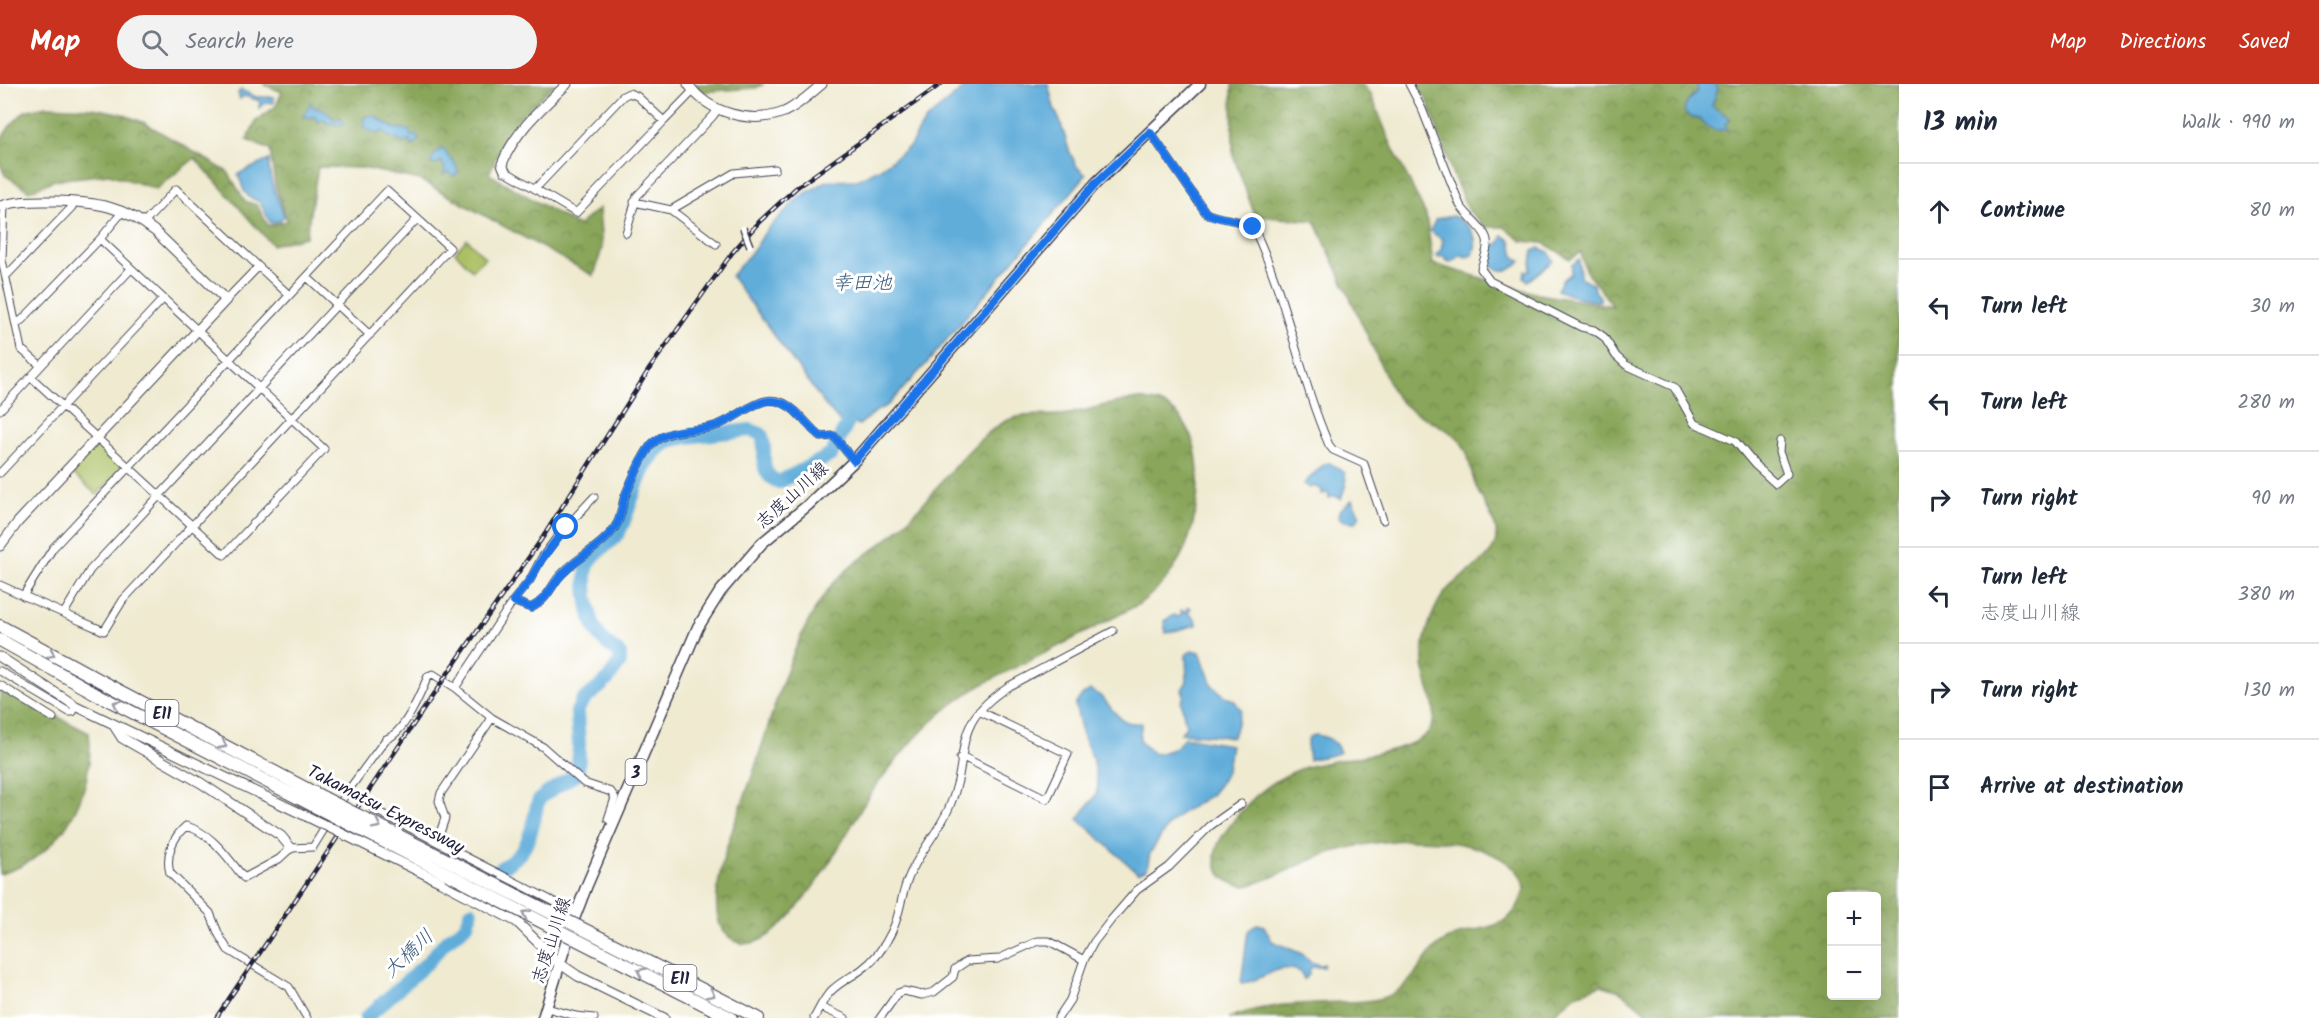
<!DOCTYPE html>
<html lang="en">
<head>
<meta charset="utf-8">
<style>
  :root { --surface:#fff; --page:#f2f2f3; --text:#1f2937; --muted:#747a83; --line:#e0e1e3; --accent:#c8321e }
  body { margin:0; font-family:Kalam,"Klee One",sans-serif; background:var(--page); color:var(--text) }
  .controls { position:absolute; right:18px; bottom:18px; display:grid; overflow:hidden; border-radius:6px; box-shadow:0 6px 24px #0002 }
  .controls button { width:54px; height:54px; display:grid; place-items:center; padding:0; border:0; border-bottom:2px solid var(--line); background:var(--surface); color:var(--text); font:30px sans-serif }
  .stop { position:absolute; width:18px; height:18px; margin:-14px; border:4px solid #1a73e8; border-radius:50%; background:#fff }
  .stop.end { background:#1a73e8; border-color:#fff; box-shadow:0 2px 6px #0008 }
  .list { margin:0; padding:0; list-style:none }
  h2 { display:flex; justify-content:space-between; align-items:center; height:78px; margin:0; padding:0 24px; font-size:26px }
  h2 small { font-size:20px; font-weight:400; color:var(--muted) }
  .list li { display:grid; grid-template-columns:39px 1fr auto; gap:18px; align-items:center; box-sizing:border-box; height:96px; padding:0 24px; border-top:2px solid var(--line) }
  .list b { display:block; font-size:22px; white-space:nowrap }
  .list p { margin:0; font-size:20px; white-space:nowrap; color:var(--muted) }
  .list em { font-size:20px; font-style:normal; color:var(--muted) }
  .icon { flex:none; width:33px; height:33px; fill:none; stroke:currentColor; stroke-width:2; stroke-linecap:round; stroke-linejoin:round }
  .map { position:relative; flex:none; width:1899px; height:934px; overflow:hidden }
  header { display:flex; align-items:center; gap:36px; box-sizing:border-box; height:84px; padding:0 30px; background:var(--accent); color:#fff }
  header strong { font-size:28px }
  nav { display:flex; gap:33px; margin-inline-start:auto; font-size:21px }
  .search { width:420px; height:54px; background:var(--page); display:flex; align-items:center; gap:15px; box-sizing:border-box; padding:0 21px; border-radius:33px; color:var(--muted); font-size:22px }
  main { display:flex }
  aside { flex:1; background:var(--surface) }
  .map>svg:first-child { display:block }
  .green { fill:#acc064; stroke:#677150; stroke-width:1.5 }
  .forest { fill:url(#forest-crowns); stroke:#56644a; stroke-width:1.5; fill-rule:evenodd }
  .water { fill:#61adda; stroke:#42688a; stroke-width:1.5 }
  .lines { fill:none; stroke-linecap:round; stroke-linejoin:round }
  .river { stroke:#61adda; stroke-width:14 }
  .minor-casing { stroke:#414051; stroke-width:9 }
  .tertiary-casing { stroke:#414051; stroke-width:11 }
  .primary-casing { stroke:#414051; stroke-width:13 }
  .motorway-casing { stroke:#414051; stroke-width:14 }
  .minor { stroke:#fff; stroke-width:7 }
  .tertiary { stroke:#fff; stroke-width:9 }
  .primary { stroke:#fff; stroke-width:10 }
  .motorway { stroke:#fff; stroke-width:12 }
  .rail-casing { stroke:#22223b; stroke-width:4.5 }
  .rail { stroke:#fff; stroke-width:2; stroke-dasharray:7; stroke-linecap:butt }
  .pedestrian-bridge-casing { stroke:#414051; stroke-width:8; stroke-linecap:butt }
  .tertiary-bridge-casing { stroke:#414051; stroke-width:11; stroke-linecap:butt }
  .motorway-bridge-casing { stroke:#414051; stroke-width:14; stroke-linecap:butt }
  .pedestrian-bridge { stroke:#fff; stroke-width:5 }
  .tertiary-bridge { stroke:#fff; stroke-width:9 }
  .motorway-bridge { stroke:#fff; stroke-width:12 }
  .oneway { stroke:#9c9ca7 }
  .route { stroke:#1a73e8; stroke-width:8 }
  .labels { text-anchor:middle; stroke-width:6; stroke-linejoin:round; paint-order:stroke }
  .shield { fill:#fff; stroke:#646476; stroke-width:1.5 }
  .shield-label { font-size:16px; font-weight:bold; fill:#22223b }
  .street-label { font-size:18px; fill:#22223b; stroke:#fff }
  .water-label { font-size:20px; font-style:italic; fill:#3b5a7b; stroke:#fff }
</style>
</head>
<body>
<header>
<strong>Map</strong>
<div class="search"><svg class="icon" aria-label="search" viewBox="0 0 24 24"><circle cx="10" cy="10" r="6"/><path d="M15 15l6 6"/></svg>Search here</div>
<nav><a>Map</a><a>Directions</a><a>Saved</a></nav>
</header>
<main>
<div class="map">
<svg width="1899" height="934" viewBox="0 0 1899 934">
  <defs>
    <pattern id="forest-crowns" width="20" height="18" patternUnits="userSpaceOnUse" patternTransform="scale(1.5)"><rect width="20" height="18" fill="#89a65a"/><path d="M2 6a3 3 0 1 1 6 0M12 15a3 3 0 1 1 6 0" fill="none" stroke="#70874c"/></pattern>
  </defs>
  <rect width="100%" height="100%" fill="#fff"/>
  <filter id="ink" filterUnits="userSpaceOnUse"><feTurbulence type="fractalNoise" baseFrequency=".0167" numOctaves="2"/><feDisplacementMap in="SourceGraphic" scale="12" xChannelSelector="R" yChannelSelector="G"/><feConvolveMatrix kernelMatrix="1 2 1 2 8 2 1 2 1" color-interpolation-filters="sRGB"/></filter>
  <filter id="wash" filterUnits="userSpaceOnUse"><feTurbulence type="fractalNoise" baseFrequency=".008" numOctaves="4" result="noise"/><feDisplacementMap in="SourceGraphic" scale="24" xChannelSelector="R" yChannelSelector="G"/><feGaussianBlur stdDeviation="1.35" result="paint"/><feColorMatrix in="noise" values="0 0 0 0 0 0 0 0 0 0 0 0 0 0 0 0 0 1.4 0 .05"/><feComposite in="paint" operator="in"/></filter>
  <g filter="url(#wash)">
    <rect width="100%" height="100%" fill="#efead0"/>
    <!-- green -->
    <path class="green" d="M467 155 485 174 472 186 455 168Z
      M96 358 123 384 97 411 71 388Z"/>
    <!-- forest -->
    <path class="forest" d="M263 0H555L521 32 501 62 489 90 578 142 599 124 602 164 594 192 420 96 363 84 318 83 306 153 272 161 195 74 156 105 109 90 55 96 29 107 5 91 0 80V57L10 42 25 27 46 22 91 24 119 29 145 39 228 88 245 117 257 121 268 142 287 137 275 100 270 66 247 56 256 37 276 22 282 8Z
      M694 0H764L756 4 699 8Z
      M1232 0H1362L1371 11 1391 60 1426 131 1433 180 1538 210 1613 222 1585 186 1581 168 1570 175 1544 159 1522 157 1504 143H1486L1469 127 1454 94 1427 15 1416 0H1899V934H1654L1620 907 1601 901 1577 910 1549 934H1229C1264 919 1303 920 1341 918 1354 918 1369 918 1382 914 1419 902 1419 871 1445 857 1481 837 1513 854 1525 802 1522 797 1520 790 1516 786 1475 747 1390 753 1340 766 1307 774 1279 794 1246 802 1232 801 1220 795 1216 780 1212 767 1221 753 1229 743 1247 717 1272 695 1303 684 1332 674 1410 671 1428 648 1444 628 1424 601 1423 579 1422 563 1426 549 1431 534 1435 524 1439 515 1446 507 1462 487 1500 477 1496 446 1494 431 1483 419 1477 405 1469 388 1471 365 1455 352 1433 334 1409 332 1393 308L1315 137 1255 132 1233 71ZM1832 812H1876V912H1832Z
      M1139 315C1146 317 1155 317 1162 320 1210 341 1202 425 1185 464 1173 489 1161 504 1139 520 1104 539 1069 557 1033 575 1010 586 986 597 964 612 928 636 899 671 873 706 853 733 773 903 725 849 717 840 716 823 717 811 720 771 739 730 752 692 773 631 788 563 825 510 844 482 874 468 899 445 931 415 968 358 1004 338 1023 327 1048 334 1069 330 1093 325 1114 317 1139 315Z
      M0 603 89 649C96 709 61 774 0 790Z"/>
    <!-- water -->
    <path class="water" d="M968 0H1048L1054 24 1060 37 1069 66 1077 83 1086 91 927 279 888 321 878 326 859 341 854 338 845 344 825 321 731 192 756 163 765 148 799 113 827 97 857 96 881 84 910 62 925 37Z
      M1697 0H1715L1718 5 1712 22 1731 35 1725 40 1727 46H1715L1704 41 1699 35 1690 33 1684 28 1687 18 1697 7Z
      M241 6 256 13H274V19L266 18 259 24 260 17 244 12 240 15 238 9Z
      M311 18 314 24H322L335 36 341 34 344 41 327 39 324 35 318 38 315 33H303Z
      M373 31 393 44 409 46 411 52H417L419 56 412 63 410 56 405 59 390 53 383 47 378 50 364 44V33Z
      M440 65 445 66 449 74 453 76 458 86 457 90 453 92 449 88 443 91 445 85 441 77 436 81 431 80 432 74Z
      M269 76C268 97 278 113 284 132L280 137 270 139 260 118 249 113 244 107 238 90Z
      M1453 132C1469 140 1481 152 1473 171L1467 173 1461 171 1452 178 1447 177 1444 172 1438 173 1436 171 1441 166 1443 156 1430 147 1436 135Z
      M1503 151 1511 157 1514 172 1521 177C1513 186 1503 190 1492 182L1490 172 1493 161 1500 159Z
      M1539 164 1549 168 1553 177 1528 197 1524 193 1525 187 1530 186 1533 167Z
      M1579 175 1580 193 1593 200 1594 206 1600 213V217C1587 217 1569 211 1557 206L1563 195 1571 190 1572 181Z
      M1330 379 1345 389 1346 400 1341 415 1335 412 1329 414 1328 409 1321 410 1322 406 1314 402 1310 404 1304 400 1324 380Z
      M1352 416 1360 431 1356 438 1344 437 1338 433 1339 427Z
      M1188 523 1191 524 1188 528 1197 538V541L1166 549 1164 537 1174 531 1178 533 1182 530 1181 526 1186 528Z
      M1192 566 1200 568 1212 601 1226 613 1234 616 1241 626 1233 653 1181 649 1186 642 1181 618 1184 611 1182 606 1187 597 1186 571Z
      M1090 606C1113 614 1112 643 1142 639 1138 659 1137 657 1155 670 1167 668 1178 665 1184 653L1231 661 1227 686 1219 701 1211 711 1183 728 1169 740 1150 769 1147 785 1138 789 1078 735 1096 711 1098 702 1093 676 1083 652 1075 621 1081 612Z
      M1315 651C1328 653 1334 655 1340 668 1331 674 1319 672 1309 676L1307 660 1309 653Z
      M1257 840 1264 842 1272 857 1302 870 1311 878 1320 881 1324 880 1323 883H1313L1309 886V891L1304 895 1301 888C1275 877 1264 898 1241 899L1248 847Z"/>
    <g class="lines">
      <!-- river -->
      <path class="river" d="M501 784C523 772 529 759 534 735 536 729 536 722 539 716 542 711 570 694 578 689L579 661 577 628 582 617 601 602 608 595 620 578V570C612 564 602 557 597 548 589 535 581 490 590 477 598 465 615 458 621 444 634 415 639 376 668 358 678 352 735 348 750 346L761 350C770 367 754 388 779 398L831 371 853 329
        M366 934 427 879 446 857 460 847 467 840 471 828"/>
    </g>
  </g>
  <g filter="url(#ink)">
    <g class="lines">
      <!-- minor casing -->
      <g class="minor-casing">
        <path id="minor" d="M1409 0 1422 25 1460 121C1466 131 1485 145 1487 156 1489 164 1483 177 1481 185L1490 197 1581 243 1594 246 1604 253 1616 272 1626 281 1674 303 1694 339 1735 357 1755 381 1776 400 1787 390 1779 368 1780 357
          M1150 48 1206 129C1223 137 1239 134 1253 143 1287 212 1298 290 1329 361L1333 366 1364 380 1383 436
          M505 87 576 129 664 37
          M535 105 623 12 629 9 637 12 664 37 693 7
          M634 118 671 126 734 89 775 85
          M4 121 2 176 21 265 40 281
          M671 126 716 160
          M144 139 176 105 289 211
          M626 149 637 112 713 32 718 25
          M5 191 8 190 72 123 74 118
          M307 193 370 251
          M226 216 258 183
          M16 239 22 236 100 155 119 132 121 127
          M31 293 224 471 324 365 100 155
          M0 326 131 185
          M0 389 163 215
          M0 501C35 517 69 532 104 547L123 516 450 164 387 107 53 464 23 512
          M513 517 530 496 541 475 558 452 594 413
          M64 529 90 486 417 135
          M0 587 69 628H73L76 622
          M0 601 53 634
          M455 604 513 517 531 524C547 515 548 508 558 494 575 473 605 463 618 438 622 430 622 420 625 412 631 398 643 369 653 359 671 343 697 349 718 341 748 329 766 301 795 327 804 335 811 345 821 353L834 352 854 377
          M492 634 441 709 439 717 445 734 437 758 576 829
          M960 674H965L1047 715 1068 670 979 627
          M373 725 437 758
          M820 923 845 934
          M547 924 576 932 594 934
          M307 934 289 903 228 866 219 851 210 829 170 789C165 771 173 753 186 742 212 749 227 773 244 794L279 775 291 764 313 763 347 708 386 655C404 650 421 609 428 592L433 590 455 604 492 634 543 663 584 699 611 708 615 714 608 735 614 739
          M814 934C819 925 824 914 831 907 840 898 851 893 861 886 875 876 885 862 892 847 900 831 901 811 908 795 918 769 938 749 949 724 973 669 947 642 1009 602L1113 547
          M880 934 898 909 904 907 922 911 934 908 953 893 955 885 967 877 998 875 1038 857H1049L1084 876
          M1058 934 1070 916 1084 876 1094 858 1111 836 1137 806 1169 783 1210 742 1241 720"/>
      </g>
      <!-- tertiary casing -->
      <g class="tertiary-casing">
        <path id="tertiary" d="M688 0C708 29 751 41 784 28 799 21 810 10 822 0
          M505 87 502 80C515 47 542 24 567 0
          M0 122C19 116 36 117 56 117 96 118 124 122 156 148L226 216 18 438 0 462
          M0 573 76 622 306 732
          M113 640 122 654 201 699 281 752 291 764
          M441 798 517 838 559 879 578 892 664 934"/>
      </g>
      <!-- primary casing -->
      <g class="primary-casing">
        <path id="primary" d="M543 934 572 840 587 801 698 543 720 508 762 459 808 421 854 377 1096 99 1200 0"/>
      </g>
      <!-- motorway casing -->
      <g class="motorway-casing">
        <path id="motorway" d="M0 542 105 599 324 714
          M0 556 95 609 318 724
          M603 855 758 934
          M597 866 731 934"/>
      </g>
      <!-- minor -->
      <use href="#minor" class="minor"/>
      <!-- tertiary -->
      <use href="#tertiary" class="tertiary"/>
      <!-- primary -->
      <use href="#primary" class="primary"/>
      <!-- motorway -->
      <use href="#motorway" class="motorway"/>
      <!-- rail casing -->
      <g class="rail-casing">
        <path id="rail" d="M216 934 446 592 543 453 650 284 732 169 759 138 796 104 941 0"/>
      </g>
      <!-- rail -->
      <use href="#rail" class="rail"/>
      <!-- pedestrian-bridge casing -->
      <g class="pedestrian-bridge-casing">
        <path id="pedestrian-bridge" d="M743 144 750 162"/>
      </g>
      <!-- tertiary-bridge casing -->
      <g class="tertiary-bridge-casing">
        <path id="tertiary-bridge" d="M306 732 441 798"/>
      </g>
      <!-- motorway-bridge casing -->
      <g class="motorway-bridge-casing">
        <path id="motorway-bridge" d="M324 714 603 855
          M318 724 597 866"/>
      </g>
      <!-- pedestrian-bridge -->
      <use href="#pedestrian-bridge" class="pedestrian-bridge"/>
      <!-- tertiary-bridge -->
      <use href="#tertiary-bridge" class="tertiary-bridge"/>
      <!-- motorway-bridge -->
      <use href="#motorway-bridge" class="motorway-bridge"/>
    </g>
    <!-- one-way arrows -->
    <defs><path id="oneway-chevron" d="M-2-3.5L2.5 0L-2 3.5" fill="none" stroke-width="1.6" stroke-linecap="round" stroke-linejoin="round" transform="scale(1.5)"/></defs>
    <g class="oneway">
      <use href="#oneway-chevron" transform="translate(51 570) rotate(29)"/>
      <use href="#oneway-chevron" transform="translate(117 620) rotate(-153)"/>
      <use href="#oneway-chevron" transform="translate(223 661) rotate(28)"/>
      <use href="#oneway-chevron" transform="translate(377 741) rotate(27)"/>
      <use href="#oneway-chevron" transform="translate(526 830) rotate(-153)"/>
      <use href="#oneway-chevron" transform="translate(641 888) rotate(-153)"/>
      <use href="#oneway-chevron" transform="translate(711 910) rotate(27)"/>
    </g>
  </g>
  <g class="lines" filter="url(#ink)">
    <!-- route -->
    <path class="route" d="M566 443 542 475 530 496 513 517 531 524C547 515 548 508 558 495 575 473 605 463 618 438 622 430 622 420 625 412 631 398 643 370 653 359 671 342 697 349 718 341 747 329 766 302 795 327 804 336 811 345 821 353L834 352 854 377 1096 99 1150 48 1206 129C1223 137 1240 134 1253 143"/>
  </g>
  <g class="labels">
    <!-- shield labels -->
    <g class="shield">
      <rect x="145.5" y="616" width="33" height="26" rx="4.5"/>
      <rect x="625.5" y="675" width="21" height="26" rx="4.5"/>
      <rect x="663.5" y="881" width="33" height="26" rx="4.5"/>
    </g>
    <g class="shield-label">
      <text x="162" y="635">E11</text>
      <text x="636" y="694">3</text>
      <text x="680" y="900">E11</text>
    </g>
    <!-- street labels -->
    <g class="street-label">
      <text transform="translate(792 411) rotate(-42)" y="6">志度山川線</text>
      <text transform="translate(386 725) rotate(27)" y="6">Takamatsu Expressway</text>
      <text transform="translate(551 856) rotate(-72)" y="6">志度山川線</text>
    </g>
    <!-- water labels -->
    <g class="water-label">
      <text x="862" y="205">幸田池</text>
      <text transform="translate(408 869) rotate(-43)" y="7">大橋川</text>
    </g>
  </g>
</svg>
<div class="controls">
<button>+</button>
<button>−</button>
</div>
<div class="stop" style="left:566px;top:443px"></div>
<div class="stop end" style="left:1253px;top:143px"></div>
</div>
<aside>
<h2>13 min<small>Walk · 990 m</small></h2>
<ul class="list">
<li><svg class="icon" aria-label="ahead" viewBox="0 0 24 24"><path d="M12 20V5M6 11l6-6 6 6"/></svg><div><b>Continue</b></div><em>80 m</em></li>
<li><svg class="icon" aria-label="left" viewBox="0 0 24 24"><path d="M17 20v-9H6M10 6l-5 5 5 5"/></svg><div><b>Turn left</b></div><em>30 m</em></li>
<li><svg class="icon" aria-label="left" viewBox="0 0 24 24"><path d="M17 20v-9H6M10 6l-5 5 5 5"/></svg><div><b>Turn left</b></div><em>280 m</em></li>
<li><svg class="icon" aria-label="right" viewBox="0 0 24 24"><path d="M7 20v-9h11M14 6l5 5-5 5"/></svg><div><b>Turn right</b></div><em>90 m</em></li>
<li><svg class="icon" aria-label="left" viewBox="0 0 24 24"><path d="M17 20v-9H6M10 6l-5 5 5 5"/></svg><div><b>Turn left</b><p>志度山川線</p></div><em>380 m</em></li>
<li><svg class="icon" aria-label="right" viewBox="0 0 24 24"><path d="M7 20v-9h11M14 6l5 5-5 5"/></svg><div><b>Turn right</b></div><em>130 m</em></li>
<li><svg class="icon" aria-label="arrive" viewBox="0 0 24 24"><path d="M6 21V4h12l-3 4 3 4H6"/></svg><div><b>Arrive at destination</b></div></li>
</ul>
</aside>
</main>
</body>
</html>
